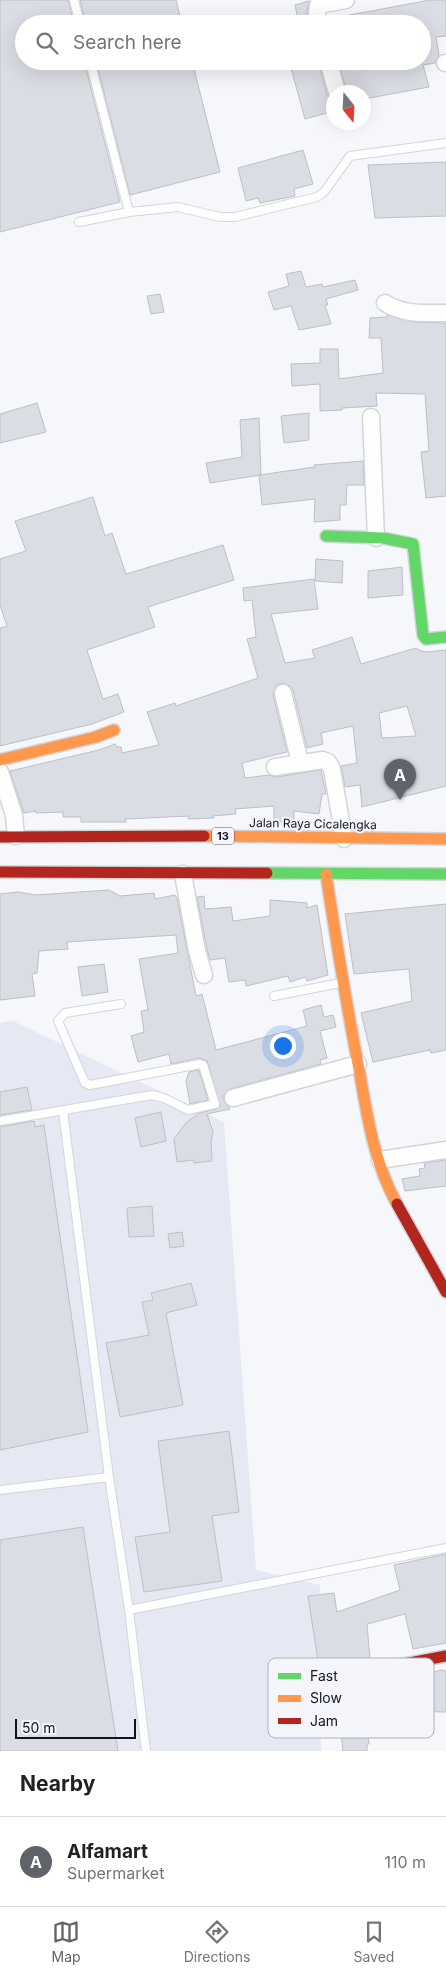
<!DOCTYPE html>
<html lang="en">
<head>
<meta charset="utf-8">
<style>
  :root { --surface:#fff; --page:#f2f2f2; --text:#202124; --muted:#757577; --line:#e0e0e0; --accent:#61636a }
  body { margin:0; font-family:Inter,sans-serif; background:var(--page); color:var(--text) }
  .compass { position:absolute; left:326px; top:85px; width:45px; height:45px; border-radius:50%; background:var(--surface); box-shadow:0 5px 20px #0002; rotate:162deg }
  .scale { position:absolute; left:15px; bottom:12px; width:121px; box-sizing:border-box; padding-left:5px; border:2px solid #11141d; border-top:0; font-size:14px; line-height:18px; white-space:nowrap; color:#11141d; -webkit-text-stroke:4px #f4f6fc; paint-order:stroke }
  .you { position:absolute; left:282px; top:1045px; width:18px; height:18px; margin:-12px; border:4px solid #fff; border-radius:50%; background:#1a73e8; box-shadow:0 0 0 8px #1a73e833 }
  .badge { display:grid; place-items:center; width:32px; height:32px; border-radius:50%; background:var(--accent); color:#fff; font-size:16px; font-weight:700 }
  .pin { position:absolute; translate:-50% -41px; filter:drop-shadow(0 1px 2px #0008) }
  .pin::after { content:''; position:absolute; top:26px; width:18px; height:15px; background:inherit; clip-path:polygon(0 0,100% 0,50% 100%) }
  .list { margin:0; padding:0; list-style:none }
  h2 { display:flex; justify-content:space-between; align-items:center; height:65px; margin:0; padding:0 20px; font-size:21px }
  h2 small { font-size:16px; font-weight:400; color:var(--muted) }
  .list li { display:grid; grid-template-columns:32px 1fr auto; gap:15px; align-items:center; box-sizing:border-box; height:90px; padding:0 20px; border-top:1px solid var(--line) }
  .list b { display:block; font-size:19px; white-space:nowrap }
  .list p { margin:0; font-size:16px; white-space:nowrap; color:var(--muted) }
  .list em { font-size:16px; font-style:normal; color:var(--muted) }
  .icon { flex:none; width:28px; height:28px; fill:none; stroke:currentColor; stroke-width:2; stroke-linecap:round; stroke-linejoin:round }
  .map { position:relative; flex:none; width:446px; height:1751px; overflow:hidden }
  .search { position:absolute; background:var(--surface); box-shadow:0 5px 20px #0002; left:15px; right:15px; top:15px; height:55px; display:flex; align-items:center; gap:12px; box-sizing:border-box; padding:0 18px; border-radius:28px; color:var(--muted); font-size:19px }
  .sheet { height:155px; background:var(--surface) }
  nav { display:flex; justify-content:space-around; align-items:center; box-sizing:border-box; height:70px; border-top:1px solid var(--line); background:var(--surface); font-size:14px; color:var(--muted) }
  nav a { display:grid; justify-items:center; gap:2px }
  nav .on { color:var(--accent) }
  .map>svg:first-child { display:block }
  .built { fill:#e6e9f3 }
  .building { fill:#dbdde4; stroke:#bdbfc5; fill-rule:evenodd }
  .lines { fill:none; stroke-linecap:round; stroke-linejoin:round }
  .lane-casing { stroke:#d3d5db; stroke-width:10 }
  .street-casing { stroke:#d3d5db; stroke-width:19 }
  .fast-casing { stroke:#d3d5db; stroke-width:14 }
  .slow-casing { stroke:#d3d5db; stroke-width:14 }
  .jam-casing { stroke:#d3d5db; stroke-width:14 }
  .lane { stroke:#fefefe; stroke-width:8 }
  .street { stroke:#fefefe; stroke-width:16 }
  .fast { stroke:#63d668; stroke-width:11 }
  .slow { stroke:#ff974d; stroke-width:11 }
  .jam { stroke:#b3261e; stroke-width:11 }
  .labels { text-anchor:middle; stroke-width:4; stroke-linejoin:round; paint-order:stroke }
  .shield { fill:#f4f6fc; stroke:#555860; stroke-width:1 }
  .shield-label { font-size:11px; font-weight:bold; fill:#11141d }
  .street-label { font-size:12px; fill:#11141d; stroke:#f4f6fc }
  .key { fill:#f4f6fc; stroke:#b0b2b9; stroke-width:1 }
  .key-label { font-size:14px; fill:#11141d }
</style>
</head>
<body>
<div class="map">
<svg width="446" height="1751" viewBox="0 0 446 1751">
  <rect width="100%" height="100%" fill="#f6f7fa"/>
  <!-- built -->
  <path class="built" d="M13 1021 224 1122 256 1570 320 1585 321 1751H0V1023Z"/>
  <!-- building -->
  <path class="building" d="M0 0H68L74 24H24V61H84L120 202 0 232Z
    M80 0H176L182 24H86Z
    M430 0H446V36L436 37 439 55 435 63 423 65 429 87 364 99V92H347L338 61H342L344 68 369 63V61H422V24H339V17Z
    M309 1 307 12 309 24H299L295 5Z
    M96 61H192L220 172 130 195Z
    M289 61H318L327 95 334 101V111L305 119Z
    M303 150 313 184 294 189 295 196 260 203 258 198 246 201 238 168Z
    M446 162V216L375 218 368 165Z
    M301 271 306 287 322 284 323 287 355 280 358 290 326 299 328 305H325L331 324 299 330 291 306 274 310 268 292 289 286 286 274Z
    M160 294 164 312 151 314 147 296Z
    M387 315 413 322 446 323V496L426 498 421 452 429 451 425 394 376 393 377 406 342 408V410L320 411V384L292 386 291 364 320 363V349H338L339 379 383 373 381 338H369L370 318 387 317Z
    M37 403 46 432 0 443V414Z
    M309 413V440L284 443 281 416Z
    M259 418 261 475 210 483 206 463 242 457 240 420Z
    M363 461 364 485H347L346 505H340V520L314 522 315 499 262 505 259 475 315 467 314 465Z
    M93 497 105 536 112 533 126 574 223 545 234 580 148 607 155 627 87 650 103 699 118 694 124 712 92 724 0 746V628L7 626 0 605V559L26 551 15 521Z
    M316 559 343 561 342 583 315 581Z
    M402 567 403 595 368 598V571Z
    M314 579 318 609 271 614 285 663 315 658 312 650 352 637 361 664 416 648 421 651 427 652 446 650V786L362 807 360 785 345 787 341 766 357 763 353 726 321 733 323 744 307 748 293 690 290 686 281 683 276 686 273 695 287 752 242 763 245 778 269 775 276 777 321 770 326 794H322L319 814 294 811V822H274V806L235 809 236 814 213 816 214 818 188 819 189 816 125 819 126 822H81V817H63V812L36 813V811L24 813 10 771 99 750 115 744 117 747H121L122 753 159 745 147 712 175 703 176 706 258 678 247 639 256 637 252 600 244 601 243 588ZM407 706 416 736 382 738 379 713Z
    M109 890 120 896 154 893 155 899 175 895 177 898 196 996 202 994 216 1050 307 1026 303 1010 321 1005 324 1017 333 1015 336 1027 320 1031 327 1058 320 1060 321 1064 230 1089 223 1096 224 1101 230 1109 207 1114 213 1132 211 1142 212 1161 194 1163 193 1160 177 1162 174 1139 186 1123 199 1113 216 1109 220 1106 207 1061 199 1058 171 1064 169 1054 138 1062 131 1036 144 1032 141 1011 148 1010 139 959 178 953 176 935 67 942 68 949 39 951 37 973 32 974 35 996 0 1000V894L18 892 36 895Z
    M204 896 205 909 231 907 233 921 270 916V900L307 903V908L317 905 328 975 307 981 305 977 290 982 288 976 246 986 245 980 229 982 225 958 210 960 207 949 197 897Z
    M446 904V1050L431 1053 430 1050 373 1062 361 1013 412 1001 409 969 354 974 345 914Z
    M104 964 108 992 82 996 78 967Z
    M199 1070 208 1100 190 1104 186 1081 189 1072Z
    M27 1087 32 1110 0 1115V1092Z
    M161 1112 166 1141 141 1147 135 1118Z
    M34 1121 35 1127 44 1125 88 1432 0 1450V1127Z
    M446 1160V1186L405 1191 402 1179 420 1176 419 1169 425 1168 424 1163Z
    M152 1206 154 1236 129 1237 127 1208Z
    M182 1232 184 1246 170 1248 168 1234Z
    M191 1283 197 1305 166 1313 183 1405 120 1417 106 1343 149 1335 142 1302 153 1300 151 1293Z
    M229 1431 239 1512 212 1516 222 1581 144 1592 135 1537 170 1532 158 1441Z
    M83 1527 118 1751H0V1540Z
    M446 1554V1643L413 1649 405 1614 367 1624 370 1659 362 1667 326 1675 327 1681H335L337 1729 302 1732V1710L307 1709 305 1667H319L308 1596 334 1593 337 1612 400 1590 394 1565Z
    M442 1670 446 1671V1712L409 1711V1720H380V1714L386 1708 387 1702 386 1681H429V1673Z
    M366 1721 369 1744H367V1751H343L340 1724Z"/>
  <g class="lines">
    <!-- lane casing -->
    <g class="lane-casing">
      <path id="lane" d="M74 0 80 24
        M90 61 129 212
        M79 222 129 212 178 207 220 217H235L317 197 324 192 350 156 446 143
        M274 996 340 983
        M63 1111 109 1477 129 1610
        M0 1121 152 1095 164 1098 188 1110 215 1104 203 1065 200 1064 90 1085 85 1083 58 1021 65 1013 121 1004
        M0 1490 109 1477
        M146 1751 129 1610 446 1548"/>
    </g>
    <!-- street casing -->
    <g class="street-casing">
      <path id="street" d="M319 24 317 13 318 5 346 0
        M328 61 337 92
        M445 63H446
        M385 303C404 315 424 313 446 313
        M371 417 376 538
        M283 693 300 763
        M275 767 323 760 328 762 332 769 344 839
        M0 772 14 815 16 836
        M183 874 197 951 204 975
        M233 1098 358 1064
        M380 1160 446 1150"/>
    </g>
    <!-- fast casing -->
    <g class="fast-casing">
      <path id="fast" d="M326 536 383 538 413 544 423 635 426 639 446 637
        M267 873 446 874"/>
    </g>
    <!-- slow casing -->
    <g class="slow-casing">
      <path id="slow" d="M0 760 96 737 114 730
        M204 836 446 839
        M326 874C336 939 346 1004 359 1069 367 1115 374 1163 397 1204"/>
    </g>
    <!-- jam casing -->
    <g class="jam-casing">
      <path id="jam" d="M0 837 204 836
        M0 872 267 873
        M397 1204 446 1292
        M374 1702 372 1675 378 1669 446 1656"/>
    </g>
    <!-- lane -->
    <use href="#lane" class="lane"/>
    <!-- street -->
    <use href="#street" class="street"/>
    <!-- fast -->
    <use href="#fast" class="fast"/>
    <!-- slow -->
    <use href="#slow" class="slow"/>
    <!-- jam -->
    <use href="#jam" class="jam"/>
  </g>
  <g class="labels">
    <!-- shield labels -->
    <rect class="shield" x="212" y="827.5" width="22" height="17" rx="4"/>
    <g class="shield-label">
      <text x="223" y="840">13</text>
    </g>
    <!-- street labels -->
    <g class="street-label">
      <text transform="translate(313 824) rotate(1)" y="4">Jalan Raya Cicalengka</text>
    </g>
  </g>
  <!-- legend -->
  <rect x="268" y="1658" width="166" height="80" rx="8" class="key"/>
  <rect x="278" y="1673" width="23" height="6" fill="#63d668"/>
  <rect x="278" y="1695" width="23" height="7" fill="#ff974d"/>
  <rect x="278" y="1718" width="23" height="6" fill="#b3261e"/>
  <g class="key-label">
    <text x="310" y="1681">Fast</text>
    <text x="310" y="1703">Slow</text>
    <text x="310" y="1726">Jam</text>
  </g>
</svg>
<svg class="compass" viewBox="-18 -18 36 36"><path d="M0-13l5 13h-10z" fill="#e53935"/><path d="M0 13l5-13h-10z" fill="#757577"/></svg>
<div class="scale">50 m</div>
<div class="you"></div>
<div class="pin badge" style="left:400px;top:800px">A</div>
<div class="search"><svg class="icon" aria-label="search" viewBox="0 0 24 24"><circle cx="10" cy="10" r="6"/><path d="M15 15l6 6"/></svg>Search here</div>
</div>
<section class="sheet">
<h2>Nearby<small></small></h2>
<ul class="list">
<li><span class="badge">A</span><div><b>Alfamart</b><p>Supermarket</p></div><em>110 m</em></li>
</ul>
</section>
<nav>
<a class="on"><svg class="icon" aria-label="map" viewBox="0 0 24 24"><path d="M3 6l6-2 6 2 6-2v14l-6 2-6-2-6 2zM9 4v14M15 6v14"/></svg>Map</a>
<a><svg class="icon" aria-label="directions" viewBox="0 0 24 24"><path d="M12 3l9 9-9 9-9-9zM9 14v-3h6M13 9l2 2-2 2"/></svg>Directions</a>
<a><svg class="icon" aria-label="saved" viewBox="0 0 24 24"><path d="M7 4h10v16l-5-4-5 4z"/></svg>Saved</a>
</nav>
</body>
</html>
